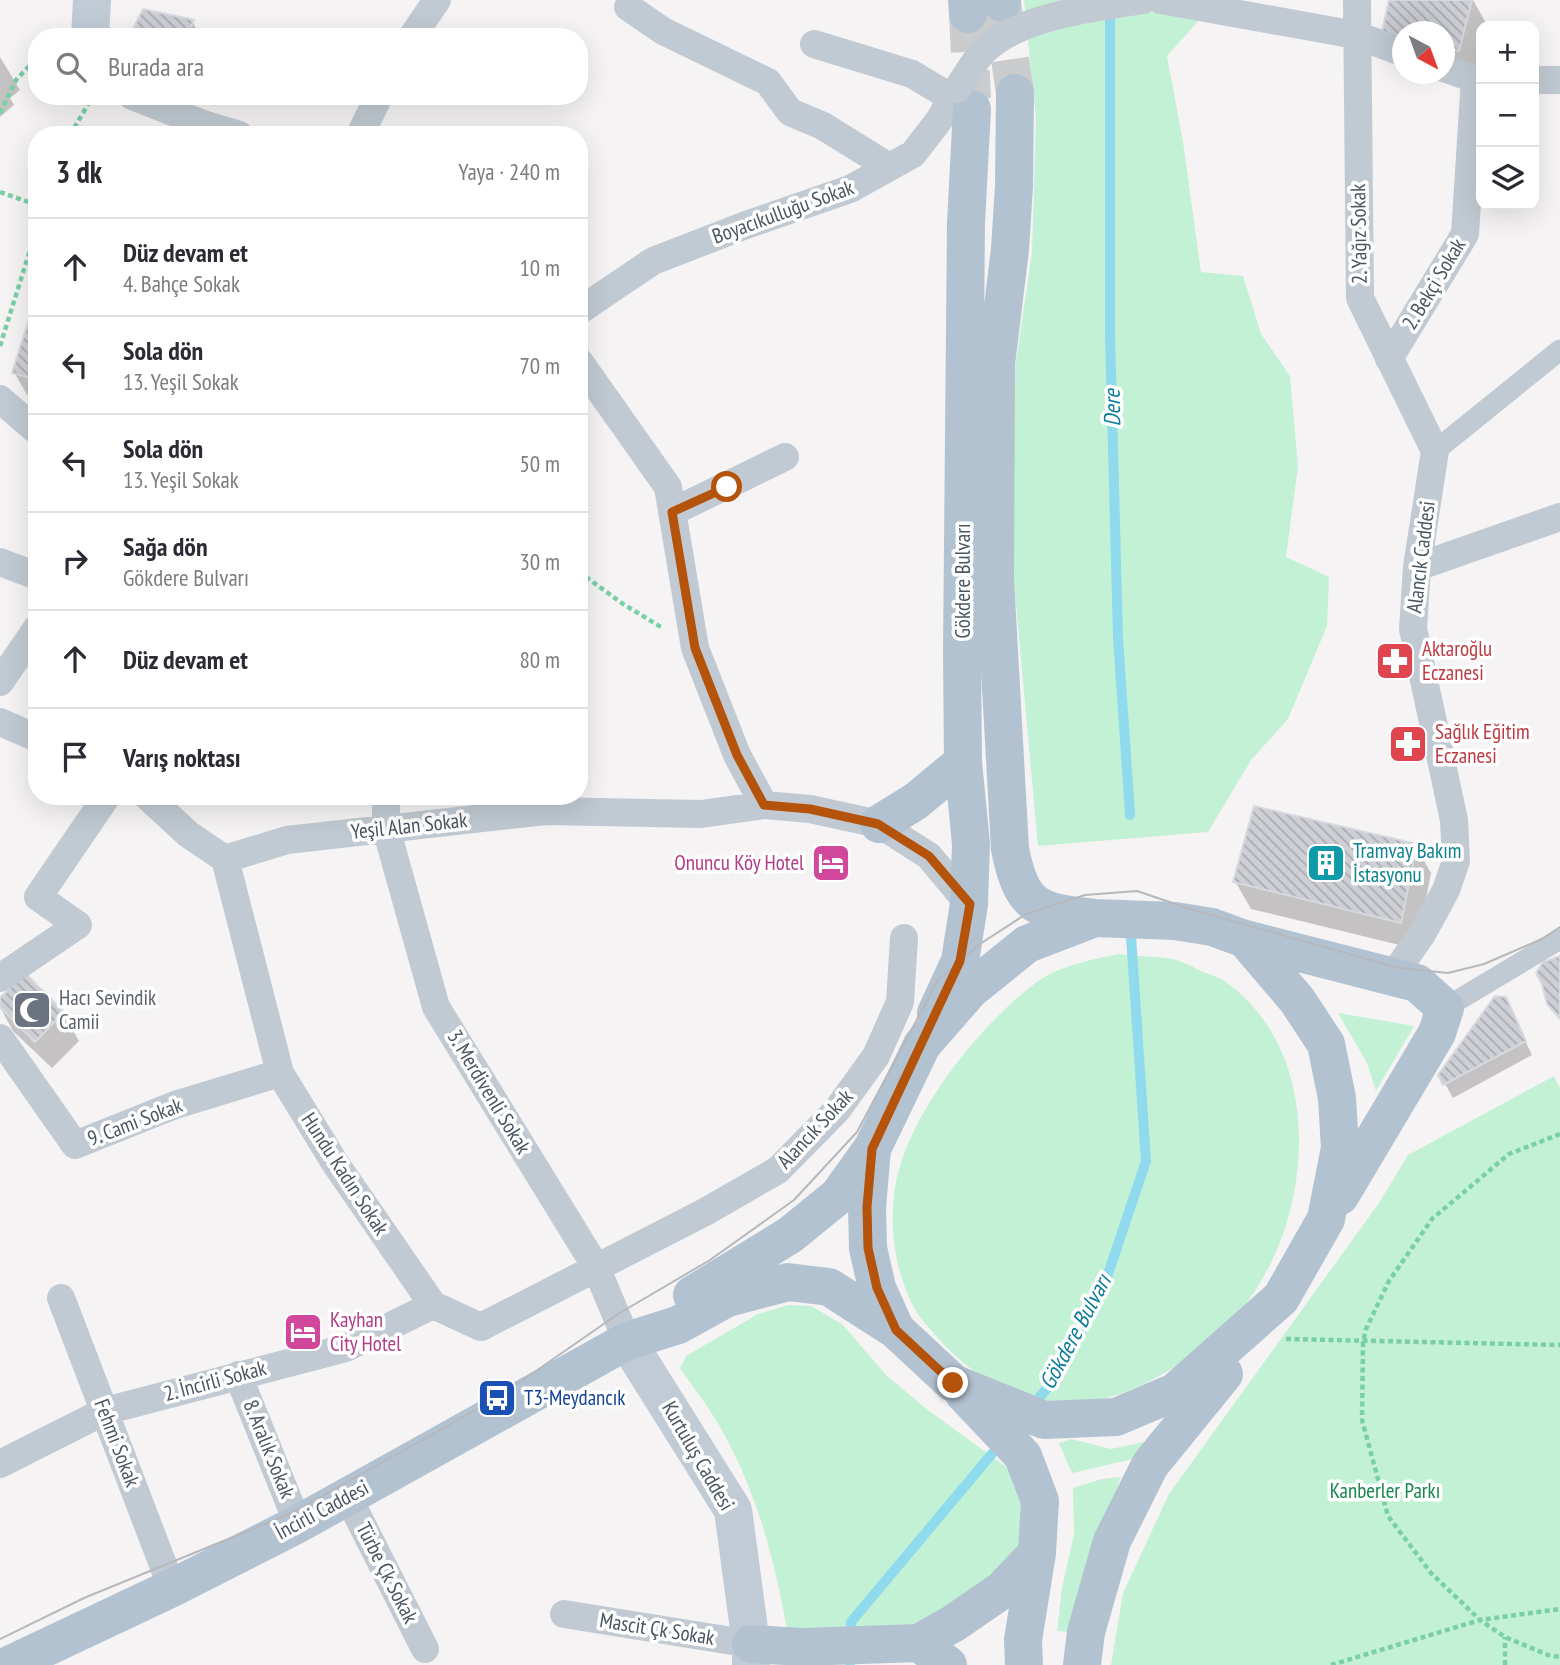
<!DOCTYPE html>
<html lang="tr">
<head>
<meta charset="utf-8">
<style>
  :root { --surface:#fff; --page:#f7f7f7; --text:#2b2b33; --muted:#7c7c81; --line:#e1e1e2 }
  body { margin:0; font-family:"PT Sans Narrow",sans-serif; background:var(--page); color:var(--text) }
  .controls { position:absolute; right:21px; top:21px; display:grid; overflow:hidden; border-radius:14px; box-shadow:0 7px 28px #0002 }
  .controls button { width:63px; height:63px; display:grid; place-items:center; padding:0; border:0; border-bottom:2px solid var(--line); background:var(--surface); color:var(--text); font:35px sans-serif }
  .compass { position:absolute; left:1392px; top:21px; width:63px; height:63px; border-radius:50%; background:var(--surface); box-shadow:0 7px 28px #0002; rotate:139deg }
  .stop { position:absolute; width:21px; height:21px; margin:-16px; border:5px solid #b45309; border-radius:50%; background:#fff }
  .stop.end { background:#b45309; border-color:#fff; box-shadow:0 2px 7px #0008 }
  .list { margin:0; padding:0; list-style:none }
  h2 { display:flex; justify-content:space-between; align-items:center; height:91px; margin:0; padding:0 28px; font-size:30px }
  h2 small { font-size:23px; font-weight:400; color:var(--muted) }
  .list li { display:grid; grid-template-columns:46px 1fr auto; gap:21px; align-items:center; box-sizing:border-box; height:98px; padding:0 28px; border-top:2px solid var(--line) }
  .list b { display:block; font-size:26px; white-space:nowrap }
  .list p { margin:0; font-size:23px; white-space:nowrap; color:var(--muted) }
  .list em { font-size:23px; font-style:normal; color:var(--muted) }
  .icon { flex:none; width:38px; height:38px; fill:none; stroke:currentColor; stroke-width:2; stroke-linecap:round; stroke-linejoin:round }
  .map { position:relative; flex:none; width:1560px; height:1665px; overflow:hidden }
  .search { position:absolute; background:var(--surface); box-shadow:0 7px 28px #0002; left:28px; top:28px; width:560px; height:77px; display:flex; align-items:center; gap:18px; box-sizing:border-box; padding:0 24px; border-radius:28px; color:var(--muted); font-size:26px }
  .panel { position:absolute; background:var(--surface); box-shadow:0 7px 28px #0002; left:28px; top:126px; width:560px; height:679px; border-radius:28px }
  .map>svg:first-child { display:block }
  .green { fill:#c3f1d5 }
  .shadow { fill:#0003 }
  .lines { fill:none; stroke-linecap:round; stroke-linejoin:round }
  .stream { stroke:#90daee; stroke-width:10 }
  .building { fill:url(#building-back-hatch); stroke:#d7d9de; stroke-width:2 }
  .primary-tunnel { stroke:#caccce; stroke-width:38; stroke-dasharray:38 19; stroke-linecap:butt }
  .path { stroke:#7ad0a6; stroke-width:4.5; stroke-dasharray:5 3.5; stroke-linecap:butt }
  .pedestrian { stroke:#c1cad2; stroke-width:21 }
  .minor { stroke:#c1cad2; stroke-width:28 }
  .secondary { stroke:#c1cbd6; stroke-width:38 }
  .primary { stroke:#b3c2d1; stroke-width:38 }
  .tram { stroke:#b5b8bd; stroke-width:2 }
  .minor-bridge { stroke:#c1cad2; stroke-width:28 }
  .route { stroke:#b45309; stroke-width:9 }
  .labels { text-anchor:middle; stroke-width:7; stroke-linejoin:round; paint-order:stroke }
  .street-label { font-size:21px; fill:#4a5661; stroke:#fff }
  .health-label { font-size:21px; fill:#be3a42; stroke:#fff; text-anchor:start }
  .culture-label { font-size:21px; fill:#0d838f; stroke:#fff; text-anchor:start }
  .hotel-label { font-size:21px; fill:#b23c85; stroke:#fff; text-anchor:end }
  .worship-label { font-size:21px; fill:#5b616d; stroke:#fff; text-anchor:start }
  .transit-label { font-size:21px; fill:#164399; stroke:#fff; text-anchor:start }
  .park-label { font-size:21px; fill:#17864f; stroke:#fff }
  .water-label { font-size:23px; font-style:italic; fill:#0c7c9b; stroke:#fff }
</style>
</head>
<body>
<div class="map">
<svg width="1560" height="1665" viewBox="0 0 1560 1665">
  <defs>
    <pattern id="building-back-hatch" width="6" height="6" patternUnits="userSpaceOnUse" patternTransform="scale(1.75)"><rect width="6" height="6" fill="#cdcfd5"/><path d="M-1 5l2 2M0 0l6 6M5-1l2 2" fill="none" stroke="#a8abb0"/></pattern>
  </defs>
  <rect width="100%" height="100%" fill="#f5f3f3"/>
  <!-- green -->
  <path class="green" d="M1024 0H1217L1167 56 1183 142 1201 272 1243 276 1261 334 1290 376 1298 466 1286 557 1329 577 1327 626 1288 719 1251 760 1208 832 1038 846 1008 517 1011 395 1032 253 1036 118Z
    M1119 954C1136 956 1155 956 1172 959 1183 961 1193 967 1203 972 1211 975 1221 978 1227 983 1324 1053 1314 1210 1250 1298 1210 1353 1121 1413 1050 1402 1005 1395 966 1371 937 1337 930 1328 921 1320 916 1311 895 1274 889 1229 895 1188 906 1116 980 1024 1037 982 1061 965 1091 960 1119 954Z
    M1338 1013 1414 1026 1376 1091 1367 1063Z
    M1554 1076 1560 1088V1665H1111L1123 1593 1169 1494 1379 1203 1408 1155Z
    M789 1305 811 1306 842 1324 887 1376 925 1408 1016 1474 1025 1497 1020 1559 917 1629 789 1641C776 1564 757 1489 717 1422 706 1403 692 1386 680 1368L686 1356 758 1314Z
    M1071 1439 1111 1449 1144 1442 1137 1458 1072 1473 1059 1443Z
    M1121 1477 1095 1546 1069 1632 1057 1631 1062 1588 1074 1534 1073 1488 1102 1479Z"/>
  <!-- shadow -->
  <path class="shadow" d="M1391 0H1473L1487 25 1481 26V50L1474 77 1444 70V32H1402V60Z
    M192 21 201 37H131Z
    M0 57 20 90 10 98 14 105 0 117Z
    M155 96H188L181 115Z
    M37 300V402L30 400 14 372Z
    M1415 845 1431 873 1416 949 1251 909 1235 881Z
    M25 976 63 1013 79 1041 52 1068 13 1031 0 1007V1001Z
    M1505 999 1532 1055 1453 1098 1440 1075Z"/>
  <g class="lines">
    <!-- stream -->
    <path class="stream" d="M1110 8V334L1118 638 1130 815
      M1033 1405 1054 1380 1101 1295 1146 1161 1131 936
      M850 1665 851 1622 1001 1443"/>
  </g>
  <!-- building -->
  <path class="building" d="M1389 0H1472L1459 51 1444 47V32H1402V37L1382 32Z
    M143 9 194 20 186 37H129Z
    M37 294V380L12 373Z
    M1254 806 1417 844 1401 923 1233 882Z
    M1560 956V1019L1547 1004 1542 984 1536 973 1543 962Z
    M25 973 64 1012 35 1042 0 1007V998Z
    M1495 996 1506 997 1526 1041 1443 1085 1438 1075Z"/>
  <g class="lines">
    <!-- primary-tunnel -->
    <path class="primary-tunnel" d="M1002 3 1015 93
      M968 14 972 99"/>
    <!-- path -->
    <path class="path" d="M0 113 16 80 37 58
      M70 135 93 96
      M0 192 37 205
      M0 346 37 228
      M579 572 623 604 661 627
      M1560 1134 1509 1154 1432 1219 1389 1281 1366 1329 1363 1342 1362 1420 1388 1516 1431 1573 1480 1620 1505 1637 1548 1655 1560 1657
      M1286 1339 1560 1345
      M1331 1665 1480 1620 1560 1609
      M1505 1665V1637"/>
    <!-- pedestrian -->
    <path class="pedestrian" d="M1435 451 1560 350
      M1445 1008 1560 939"/>
    <!-- minor -->
    <path class="minor" d="M1161 0 1356 35 1402 52
      M1357 0 1360 298 1435 451 1417 567 1413 629 1454 820 1456 861 1446 890 1433 914 1422 934 1392 977
      M628 7 663 31 768 82 790 112 823 126 889 167
      M412 37 437 0
      M814 44 912 74 952 98
      M1444 68 1475 79H1481
      M1534 80H1560
      M132 96 206 125 239 135
      M360 135 379 96
      M579 311 653 261 746 225 850 189 913 154 940 119 957 89
      M1389 359 1465 234 1475 79
      M579 361 668 487 695 648 737 755 764 805 810 809 879 824 929 856 969 904
      M0 399 37 431
      M672 512 785 457
      M0 562 37 576
      M1417 567 1560 517
      M0 682 37 628
      M0 722 37 738
      M147 796 188 834 225 859
      M386 796V828L436 1007 596 1267 627 1341
      M225 859 280 1073 335 1163 433 1305 481 1327 705 1212 778 1170 837 1110 876 1056 900 1002 904 938
      M225 859 287 840 546 811 701 814 764 805
      M0 978 78 925 38 897 107 796
      M0 1038 75 1145 175 1105 280 1073
      M61 1298 172 1588
      M238 1375 298 1524
      M0 1464 105 1411 346 1348 433 1305
      M348 1497 425 1649
      M564 1614 751 1644"/>
    <!-- secondary -->
    <path class="secondary" d="M90 37 92 0
      M627 1341 733 1510 751 1644V1665"/>
    <!-- primary -->
    <path class="primary" d="M967 0 968 14
      M1002 0V3
      M1015 93 1014 186 1010 249 996 364 995 579 1010 849C1022 909 1038 912 1095 918
      M879 824 916 801 963 762
      M1245 939 1417 983 1445 1008 1437 1033 1340 1196
      M936 1013 960 961 969 904 971 844 963 762 962 652 966 223 972 109
      M692 1295 790 1235 838 1196 871 1150
      M964 1394 1023 1456 1040 1501 1037 1553 1023 1640 1024 1665
      M919 1643 948 1665
      M751 1644 802 1647 919 1643 954 1623 1002 1590 1037 1553
      M9 1665 172 1588 298 1524 627 1341 678 1325 727 1298 788 1282 829 1287 896 1330 953 1383 1044 1420 1116 1417 1175 1392 1281 1298 1326 1219 1340 1148 1337 1098 1326 1044 1297 1000 1245 939 1212 927 1175 921 1095 918 1027 944 970 990 922 1045 872 1149 867 1207 868 1248 877 1288 896 1330
      M1082 1665 1086 1632 1112 1541 1150 1465 1224 1374"/>
    <!-- tram -->
    <path class="tram" d="M0 1639 84 1598 294 1512 497 1398 618 1314 710 1260 794 1200 857 1132 938 980 980 944 1026 914 1085 895 1137 891 1193 910 1399 968 1448 973 1484 964 1542 939 1560 927"/>
    <!-- minor-bridge -->
    <path class="minor-bridge" d="M957 89C966 77 974 60 985 50 1021 15 1096 8 1143 0"/>
  </g>
  <g class="lines">
    <!-- route -->
    <path class="route" d="M727 487 672 512 695 648 737 755 764 805 810 809 878 824 929 856 970 904 960 961 872 1149 867 1207 868 1248 877 1288 896 1330 953 1383"/>
  </g>
  <!-- icons -->
  <defs>
    <g id="pharmacy-square" transform="scale(2.0125)"><rect x="-9" y="-9" width="18" height="18" rx="4" fill="#e0444e" stroke="#fff"/><path d="M-2-6h4v4h4v4h-4v4h-4v-4h-4v-4h4Z" fill="#fff"/></g>
    <g id="hotel-square" transform="scale(2.0125)"><rect x="-9" y="-9" width="18" height="18" rx="4" fill="#d1479c" stroke="#fff"/><path d="M-6-4.5h1.5V1H6V5H4.5V3h-9V5H-6ZM-4 0a1.8 1.8 0 1 1 3.6 0ZM.5 0V-2.5h3Q6-2.5 6 0Z" fill="#fff"/></g>
    <g id="building-square" transform="scale(2.0125)"><rect x="-9" y="-9" width="18" height="18" rx="4" fill="#0f9aa8" stroke="#fff"/><path d="M-4-6H4V6H1V3H-1V6H-4ZM-2.5-4.3h1.7v1.8h-1.7ZM.8-4.3h1.7v1.8H.8ZM-2.5-1h1.7V.8h-1.7ZM.8-1h1.7V.8H.8Z" fill="#fff"/></g>
    <g id="mosque-square" transform="scale(2.0125)"><rect x="-9" y="-9" width="18" height="18" rx="4" fill="#6b7280" stroke="#fff"/><path d="M3.5-4.9A6 6 0 1 0 3.5 4.9A5 5 0 1 1 3.5-4.9Z" fill="#fff"/></g>
    <g id="bus-square" transform="scale(2.0125)"><rect x="-9" y="-9" width="18" height="18" rx="4" fill="#1a4fb4" stroke="#fff"/><path d="M-5-6H5V4H4V6H2V4H-2V6H-4V4H-5ZM-3.5-4V0h7V-4ZM-3.5 1.2v1.5H-2V1.2ZM2 1.2v1.5H3.5V1.2Z" fill="#fff"/></g>
  </defs>
  <g fill-rule="evenodd">
    <use href="#pharmacy-square" x="1395" y="661"/>
    <use href="#pharmacy-square" x="1408" y="744"/>
    <use href="#hotel-square" x="831" y="863"/>
    <use href="#building-square" x="1326" y="863"/>
    <use href="#mosque-square" x="32" y="1010"/>
    <use href="#hotel-square" x="303" y="1332"/>
    <use href="#bus-square" x="497" y="1398"/>
  </g>
  <g class="labels">
    <!-- street labels -->
    <g class="street-label">
      <text transform="translate(783 212) rotate(-20)" y="7">Boyacıkulluğu Sokak</text>
      <text transform="translate(1359 234) rotate(-91)" y="7">2. Yağız Sokak</text>
      <text transform="translate(1434 284) rotate(-59)" y="7">2. Bekçi Sokak</text>
      <text transform="translate(1421 557) rotate(-83)" y="7">Alancık Caddesi</text>
      <text transform="translate(963 581) rotate(-90)" y="7">Gökdere Bulvarı</text>
      <text transform="translate(409 826) rotate(-6)" y="7">Yeşil Alan Sokak</text>
      <text transform="translate(489 1092) rotate(59)" y="7">3. Merdivenli Sokak</text>
      <text transform="translate(135 1122) rotate(-21)" y="7">9. Cami Sokak</text>
      <text transform="translate(815 1129) rotate(-47)" y="7">Alancık Sokak</text>
      <text transform="translate(345 1174) rotate(57)" y="7">Hundu Kadın Sokak</text>
      <text transform="translate(215 1381) rotate(-15)" y="7">2. İncirli Sokak</text>
      <text transform="translate(117 1443) rotate(69)" y="7">Fehmi Sokak</text>
      <text transform="translate(269 1449) rotate(68)" y="7">8. Aralık Sokak</text>
      <text transform="translate(698 1456) rotate(60)" y="7">Kurtuluş Caddesi</text>
      <text transform="translate(322 1510) rotate(-28)" y="7">İncirli Caddesi</text>
      <text transform="translate(387 1573) rotate(63)" y="7">Türbe Çk Sokak</text>
      <text transform="translate(657 1629) rotate(9)" y="7">Mascit Çk Sokak</text>
    </g>
    <!-- health labels -->
    <g class="health-label">
      <text x="1422" y="656">Aktaroğlu<tspan x="1422" dy="24">Eczanesi</tspan></text>
      <text x="1435" y="739">Sağlık Eğitim<tspan x="1435" dy="24">Eczanesi</tspan></text>
    </g>
    <!-- culture labels -->
    <g class="culture-label">
      <text x="1353" y="858">Tramvay Bakım<tspan x="1353" dy="24">İstasyonu</tspan></text>
    </g>
    <!-- hotel labels -->
    <g class="hotel-label">
      <text x="804" y="870">Onuncu Köy Hotel</text>
      <text x="330" y="1327" text-anchor="start">Kayhan<tspan x="330" dy="24">City Hotel</tspan></text>
    </g>
    <!-- worship labels -->
    <g class="worship-label">
      <text x="59" y="1005">Hacı Sevindik<tspan x="59" dy="24">Camii</tspan></text>
    </g>
    <!-- transit labels -->
    <g class="transit-label">
      <text x="524" y="1405">T3-Meydancık</text>
    </g>
    <!-- park labels -->
    <g class="park-label">
      <text x="1385" y="1498">Kanberler Parkı</text>
    </g>
    <!-- water labels -->
    <g class="water-label">
      <text transform="translate(1112 408) rotate(-91)" y="8">Dere</text>
      <text transform="translate(1075 1332) rotate(-62)" y="8">Gökdere Bulvarı</text>
    </g>
  </g>
</svg>
<div class="controls">
<button>+</button>
<button>−</button>
<button><svg class="icon" aria-label="layers" viewBox="0 0 24 24"><path d="M12 4l9 5-9 5-9-5zM3 14l9 5 9-5"/></svg></button>
</div>
<svg class="compass" viewBox="-18 -18 36 36"><path d="M0-13l5 13h-10z" fill="#e53935"/><path d="M0 13l5-13h-10z" fill="#7c7c81"/></svg>
<div class="stop" style="left:727px;top:487px"></div>
<div class="stop end" style="left:953px;top:1383px"></div>
<div class="search"><svg class="icon" aria-label="search" viewBox="0 0 24 24"><circle cx="10" cy="10" r="6"/><path d="M15 15l6 6"/></svg>Burada ara</div>
<section class="panel">
<h2>3 dk<small>Yaya · 240 m</small></h2>
<ul class="list">
<li><svg class="icon" aria-label="ahead" viewBox="0 0 24 24"><path d="M12 20V5M6 11l6-6 6 6"/></svg><div><b>Düz devam et</b><p>4. Bahçe Sokak</p></div><em>10 m</em></li>
<li><svg class="icon" aria-label="left" viewBox="0 0 24 24"><path d="M17 20v-9H6M10 6l-5 5 5 5"/></svg><div><b>Sola dön</b><p>13. Yeşil Sokak</p></div><em>70 m</em></li>
<li><svg class="icon" aria-label="left" viewBox="0 0 24 24"><path d="M17 20v-9H6M10 6l-5 5 5 5"/></svg><div><b>Sola dön</b><p>13. Yeşil Sokak</p></div><em>50 m</em></li>
<li><svg class="icon" aria-label="right" viewBox="0 0 24 24"><path d="M7 20v-9h11M14 6l5 5-5 5"/></svg><div><b>Sağa dön</b><p>Gökdere Bulvarı</p></div><em>30 m</em></li>
<li><svg class="icon" aria-label="ahead" viewBox="0 0 24 24"><path d="M12 20V5M6 11l6-6 6 6"/></svg><div><b>Düz devam et</b></div><em>80 m</em></li>
<li><svg class="icon" aria-label="arrive" viewBox="0 0 24 24"><path d="M6 21V4h12l-3 4 3 4H6"/></svg><div><b>Varış noktası</b></div></li>
</ul>
</section>
</div>
</body>
</html>
